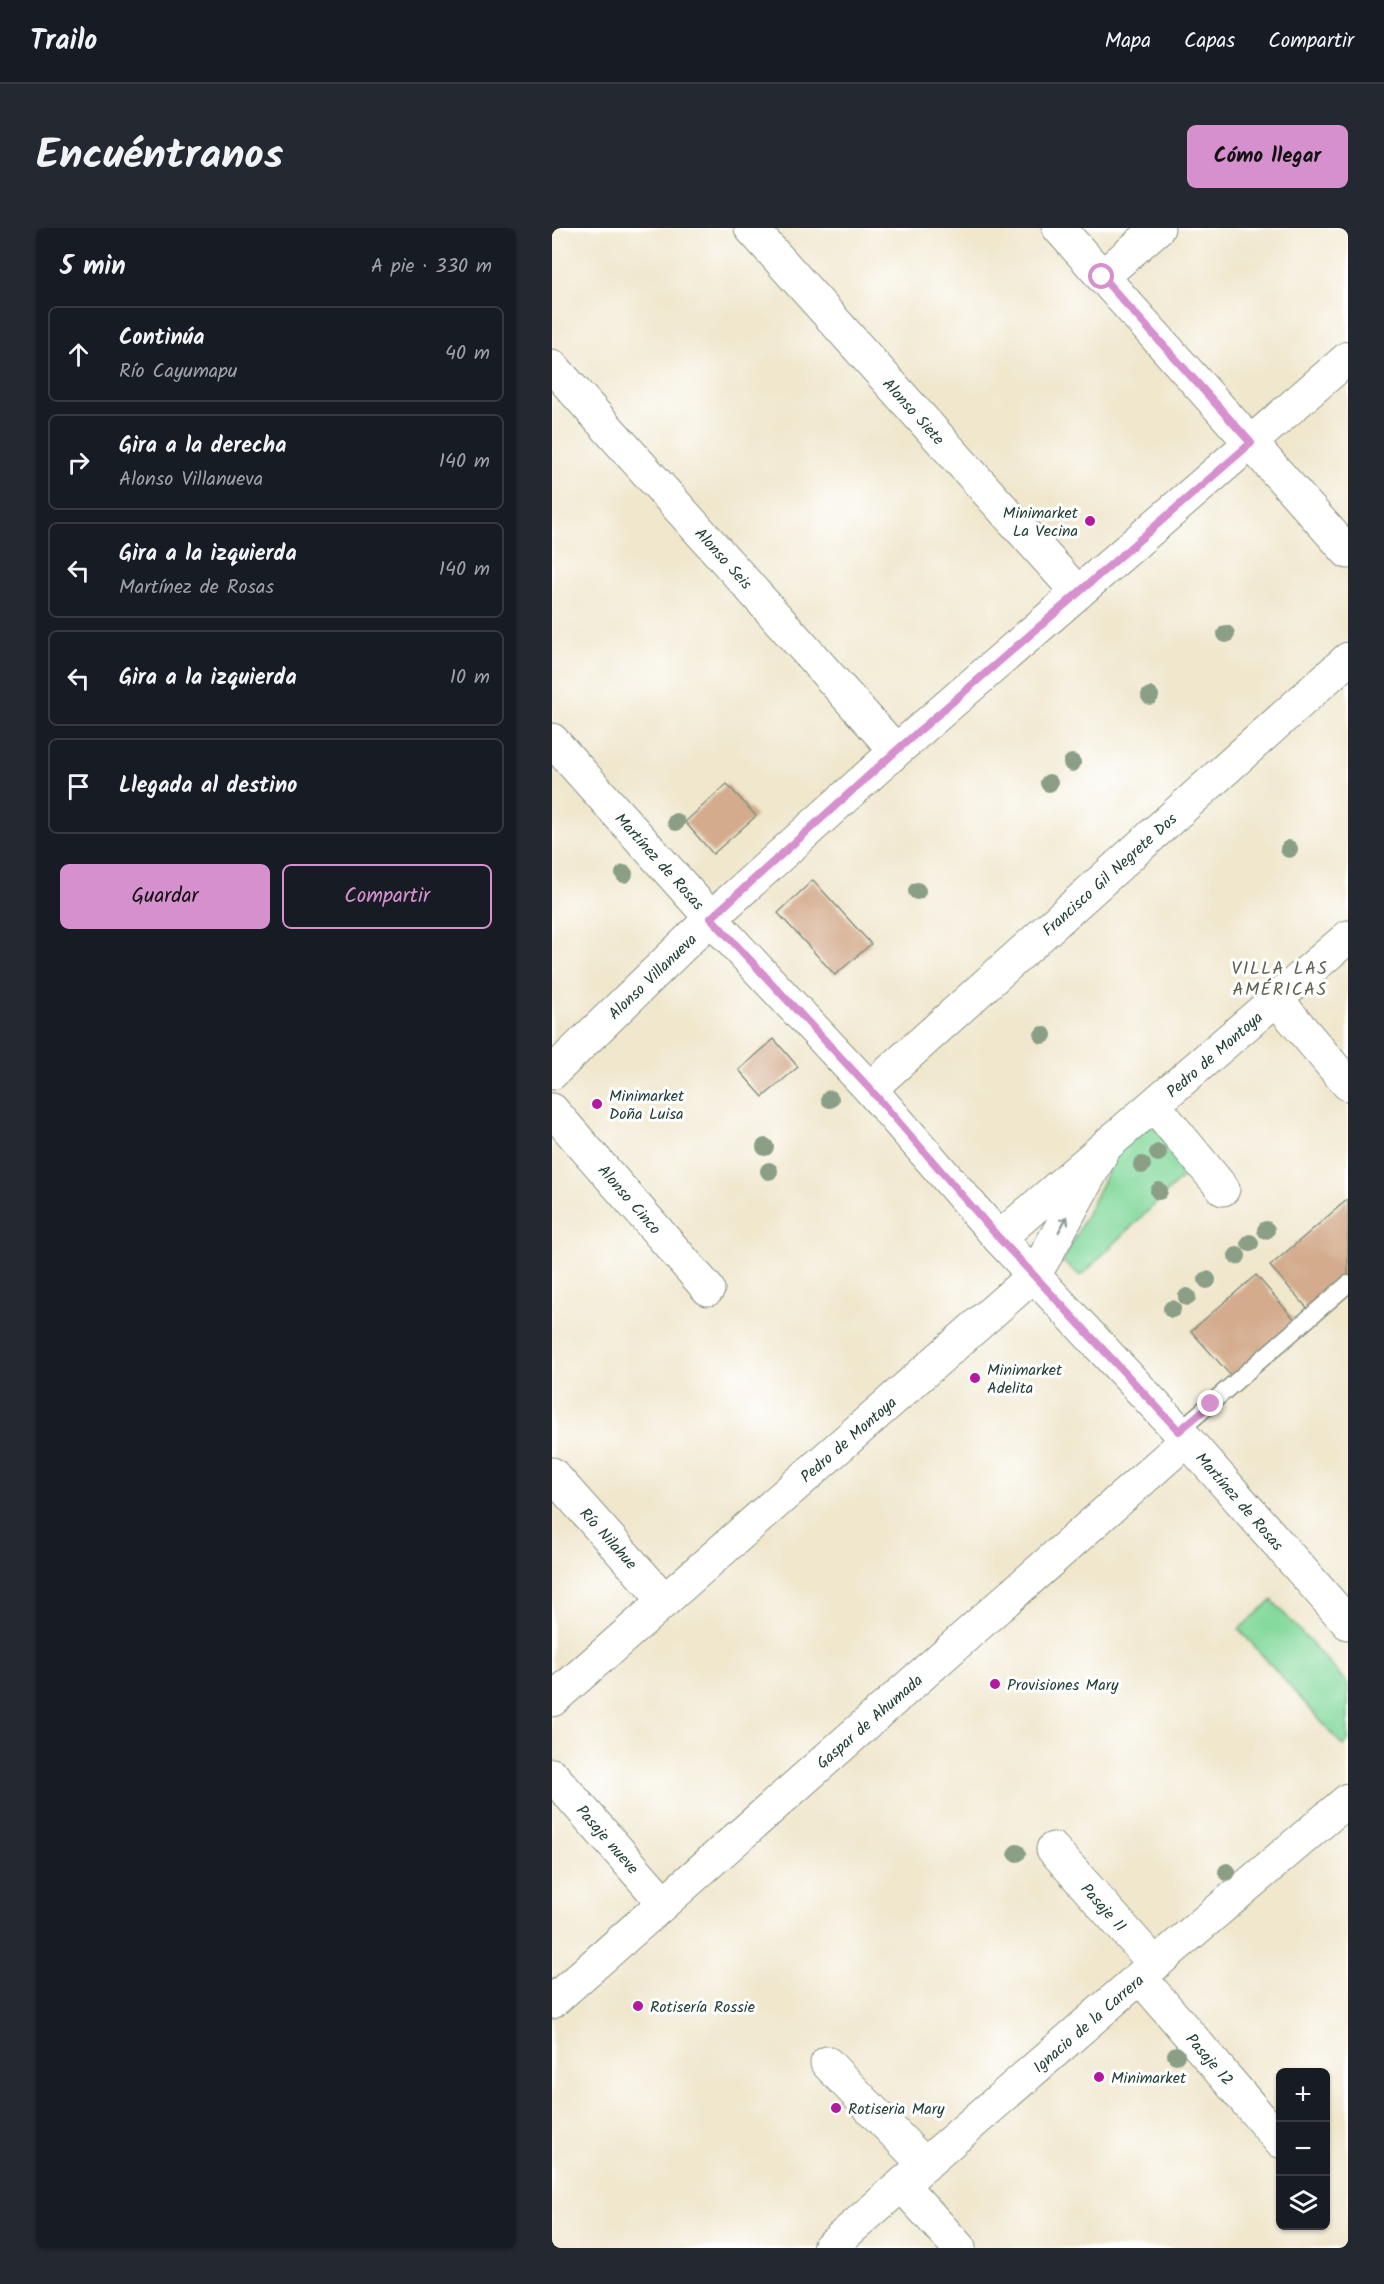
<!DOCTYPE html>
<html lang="es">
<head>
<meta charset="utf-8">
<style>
  :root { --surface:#171b24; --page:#242831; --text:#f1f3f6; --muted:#9ea1a6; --line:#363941; --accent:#d690ce }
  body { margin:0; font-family:Kalam,sans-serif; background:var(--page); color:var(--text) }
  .controls { position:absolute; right:18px; bottom:18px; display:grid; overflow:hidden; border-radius:9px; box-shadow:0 2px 4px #0004 }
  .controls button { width:54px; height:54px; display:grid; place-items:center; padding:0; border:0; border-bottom:2px solid var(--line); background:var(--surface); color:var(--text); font:30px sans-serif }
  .stop { position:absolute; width:18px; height:18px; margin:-14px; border:4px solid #d690ce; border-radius:50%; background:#fff }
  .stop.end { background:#d690ce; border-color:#fff; box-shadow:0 2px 6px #0008 }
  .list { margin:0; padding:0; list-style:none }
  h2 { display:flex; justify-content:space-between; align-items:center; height:78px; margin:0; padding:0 24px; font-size:26px }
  h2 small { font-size:20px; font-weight:400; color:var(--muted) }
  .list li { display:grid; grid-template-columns:39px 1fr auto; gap:18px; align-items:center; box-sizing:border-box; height:96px; margin:0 12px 12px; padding:0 12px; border:2px solid var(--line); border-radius:9px }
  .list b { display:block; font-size:22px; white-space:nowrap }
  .list p { margin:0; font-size:20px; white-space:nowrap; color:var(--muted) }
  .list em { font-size:20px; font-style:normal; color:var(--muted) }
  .actions { display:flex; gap:12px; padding:18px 24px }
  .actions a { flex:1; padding:14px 0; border:2px solid var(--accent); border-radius:9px; text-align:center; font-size:21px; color:var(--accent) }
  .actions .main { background:var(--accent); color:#111 }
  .icon { flex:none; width:33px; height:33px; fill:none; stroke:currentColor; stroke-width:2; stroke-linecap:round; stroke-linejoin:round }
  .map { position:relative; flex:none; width:796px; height:2020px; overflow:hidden; border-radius:9px }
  header { display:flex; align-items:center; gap:36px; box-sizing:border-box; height:84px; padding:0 30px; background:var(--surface); border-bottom:2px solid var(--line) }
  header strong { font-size:28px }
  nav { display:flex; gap:33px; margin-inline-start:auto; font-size:21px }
  .intro { display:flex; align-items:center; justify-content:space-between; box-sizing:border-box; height:144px; padding:0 36px }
  h1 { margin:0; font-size:42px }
  .button { padding:15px 27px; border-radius:9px; background:var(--accent); color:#111; font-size:21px; font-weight:700 }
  main { display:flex; gap:36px; padding:0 36px }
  aside { flex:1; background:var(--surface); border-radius:9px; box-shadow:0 2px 4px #0004 }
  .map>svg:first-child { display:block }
  .green { fill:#84d99c; stroke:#528b68; stroke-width:1.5 }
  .building { fill:#d4ac8d }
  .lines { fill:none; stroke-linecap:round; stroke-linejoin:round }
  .service-casing { stroke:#889280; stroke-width:19 }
  .minor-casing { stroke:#889280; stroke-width:35 }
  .tertiary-casing { stroke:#889280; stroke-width:35 }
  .service { stroke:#fff; stroke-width:16 }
  .minor { stroke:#fff; stroke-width:33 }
  .tertiary { stroke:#fff; stroke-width:33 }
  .tree { fill:#8b9f87 }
  .oneway { stroke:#8f9e9a }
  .route { stroke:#d690ce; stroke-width:8 }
  .poi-dot { fill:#b5179e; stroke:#fff; stroke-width:2 }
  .labels { text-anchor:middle; stroke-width:6; stroke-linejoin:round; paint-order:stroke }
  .street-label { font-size:16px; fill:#1f3d34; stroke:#fff }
  .poi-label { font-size:16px; fill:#1f3d34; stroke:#fff; text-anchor:start }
  .neighbourhood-label { font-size:18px; letter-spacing:1.5px; fill:#5e6453; stroke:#fff }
</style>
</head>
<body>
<header>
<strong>Trailo</strong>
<nav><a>Mapa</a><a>Capas</a><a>Compartir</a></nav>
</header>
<div class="intro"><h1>Encuéntranos</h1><a class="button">Cómo llegar</a></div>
<main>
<aside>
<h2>5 min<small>A pie · 330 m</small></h2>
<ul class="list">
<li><svg class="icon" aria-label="ahead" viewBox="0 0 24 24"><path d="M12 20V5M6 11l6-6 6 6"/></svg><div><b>Continúa</b><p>Río Cayumapu</p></div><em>40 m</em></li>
<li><svg class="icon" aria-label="right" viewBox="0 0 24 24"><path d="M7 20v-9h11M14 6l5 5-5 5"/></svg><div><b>Gira a la derecha</b><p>Alonso Villanueva</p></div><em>140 m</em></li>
<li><svg class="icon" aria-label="left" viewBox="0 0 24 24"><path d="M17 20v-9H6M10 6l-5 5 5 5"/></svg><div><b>Gira a la izquierda</b><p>Martínez de Rosas</p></div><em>140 m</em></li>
<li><svg class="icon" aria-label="left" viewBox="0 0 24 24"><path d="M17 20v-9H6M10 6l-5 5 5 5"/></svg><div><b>Gira a la izquierda</b></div><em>10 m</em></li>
<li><svg class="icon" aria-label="arrive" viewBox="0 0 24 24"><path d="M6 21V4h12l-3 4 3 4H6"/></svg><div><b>Llegada al destino</b></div></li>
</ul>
<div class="actions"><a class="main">Guardar</a><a>Compartir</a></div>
</aside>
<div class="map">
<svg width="796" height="2020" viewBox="0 0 796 2020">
  <rect width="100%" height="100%" fill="#fff"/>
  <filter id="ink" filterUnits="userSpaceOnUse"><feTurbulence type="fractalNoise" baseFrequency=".0167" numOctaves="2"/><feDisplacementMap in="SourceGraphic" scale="12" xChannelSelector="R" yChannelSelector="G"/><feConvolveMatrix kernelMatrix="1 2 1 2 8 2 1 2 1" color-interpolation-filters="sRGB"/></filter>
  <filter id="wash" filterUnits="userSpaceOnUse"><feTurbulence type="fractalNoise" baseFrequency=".008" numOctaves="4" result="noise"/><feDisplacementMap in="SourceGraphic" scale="24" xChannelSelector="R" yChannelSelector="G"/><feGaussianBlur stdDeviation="1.35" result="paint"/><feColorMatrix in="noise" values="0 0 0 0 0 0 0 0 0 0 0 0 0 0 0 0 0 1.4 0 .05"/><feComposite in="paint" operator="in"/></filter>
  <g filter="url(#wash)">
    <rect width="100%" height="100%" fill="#f0e7cd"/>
    <!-- green -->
    <path class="green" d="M600 896 640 940 529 1048 511 1034 567 921Z
      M720 1372 796 1456V1514L791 1518 687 1401Z"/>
    <g id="blocks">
      <!-- building -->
      <path class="building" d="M175 556 204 588 161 626 133 594Z
        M261 652 319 716 283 747 226 685Z
        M222 811 246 839 211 869 187 842Z
        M796 971V1049L757 1082 718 1038Z
        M704 1047 744 1093 680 1149 639 1103Z"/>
    </g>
  </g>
  <g filter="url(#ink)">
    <use href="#blocks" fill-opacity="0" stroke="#889280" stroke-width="1.5"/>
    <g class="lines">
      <!-- service casing -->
      <g class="service-casing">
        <path id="service" d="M627 1203 796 1056"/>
      </g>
      <!-- minor casing -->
      <g class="minor-casing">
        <path id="minor" d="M199 0 526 365
          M507 0 796 324
          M550 49 606 0
          M0 138 344 523
          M725 772 796 856
          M0 845 159 690 344 523 796 130
          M318 861 796 431
          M602 877 671 961
          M0 882 156 1061
          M447 1010 796 709
          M0 1246 113 1373
          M0 1472 482 1047 494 1027 553 919
          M0 1547 112 1675
          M501 1621 603 1736
          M588 1749 728 1913
          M0 1774 635 1212
          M275 1835 373 1937
          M350 1957 407 2020"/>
      </g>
      <!-- tertiary casing -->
      <g class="tertiary-casing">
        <path id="tertiary" d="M0 512 176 709 318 861 447 1010 627 1203 796 1395
          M277 2020 603 1736 796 1572"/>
      </g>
      <!-- service -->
      <use href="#service" class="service"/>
      <!-- minor -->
      <use href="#minor" class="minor"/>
      <!-- tertiary -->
      <use href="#tertiary" class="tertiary"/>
    </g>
    <!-- trees -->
    <g class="tree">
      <circle cx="674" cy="406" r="9"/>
      <circle cx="598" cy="468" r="9"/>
      <circle cx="520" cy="535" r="9"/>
      <circle cx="497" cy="555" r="9"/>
      <circle cx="124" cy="594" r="9"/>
      <circle cx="737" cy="621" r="9"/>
      <circle cx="72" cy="646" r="9"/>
      <circle cx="365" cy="663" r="9"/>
      <circle cx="491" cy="807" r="9"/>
      <circle cx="278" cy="871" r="9"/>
      <circle cx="213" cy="919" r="9"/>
      <circle cx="606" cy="925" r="9"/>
      <circle cx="590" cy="937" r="9"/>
      <circle cx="217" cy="943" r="9"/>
      <circle cx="607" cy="963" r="9"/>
      <circle cx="714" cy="1002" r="9"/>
      <circle cx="698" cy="1015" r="9"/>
      <circle cx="685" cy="1028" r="9"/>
      <circle cx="655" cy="1052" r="9"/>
      <circle cx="635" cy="1069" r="9"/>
      <circle cx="620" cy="1081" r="9"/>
      <circle cx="465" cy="1625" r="9"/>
      <circle cx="675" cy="1644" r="9"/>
      <circle cx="624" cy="1827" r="9"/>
    </g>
    <!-- one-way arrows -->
    <defs><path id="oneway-shaft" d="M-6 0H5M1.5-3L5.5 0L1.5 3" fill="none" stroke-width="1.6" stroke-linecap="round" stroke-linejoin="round" transform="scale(1.5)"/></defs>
    <use class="oneway" href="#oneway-shaft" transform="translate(511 996) rotate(-61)"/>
  </g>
  <g class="lines" filter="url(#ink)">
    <!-- route -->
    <path class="route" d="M550 49 699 215 344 523 159 690 318 861 447 1010 627 1203 659 1176"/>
  </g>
  <!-- markers -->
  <g class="poi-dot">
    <circle cx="538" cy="293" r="6"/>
    <circle cx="45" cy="876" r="6"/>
    <circle cx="423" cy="1150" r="6"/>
    <circle cx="443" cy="1456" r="6"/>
    <circle cx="86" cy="1778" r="6"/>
    <circle cx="547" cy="1849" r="6"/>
    <circle cx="284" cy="1880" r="6"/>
  </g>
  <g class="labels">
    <!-- street labels -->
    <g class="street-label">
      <text transform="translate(362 183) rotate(48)" y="6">Alonso Siete</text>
      <text transform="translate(172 330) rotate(48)" y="6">Alonso Seis</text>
      <text transform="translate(108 633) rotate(48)" y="6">Martínez de Rosas</text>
      <text transform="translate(557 646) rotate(-42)" y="6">Francisco Gil Negrete Dos</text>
      <text transform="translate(100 748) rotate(-44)" y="6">Alonso Villanueva</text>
      <text transform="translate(662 826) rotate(-41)" y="6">Pedro de Montoya</text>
      <text transform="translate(78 971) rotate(49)" y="6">Alonso Cinco</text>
      <text transform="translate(296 1211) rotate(-41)" y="6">Pedro de Montoya</text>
      <text transform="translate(688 1273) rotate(49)" y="6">Martínez de Rosas</text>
      <text transform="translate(57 1310) rotate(48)" y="6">Río Nilahue</text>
      <text transform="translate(317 1493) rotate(-41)" y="6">Gaspar de Ahumada</text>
      <text transform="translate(56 1611) rotate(49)" y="6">Pasaje nueve</text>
      <text transform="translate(552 1679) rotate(48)" y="6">Pasaje 11</text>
      <text transform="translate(536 1795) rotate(-41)" y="6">Ignacio de la Carrera</text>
      <text transform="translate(658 1831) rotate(49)" y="6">Pasaje 12</text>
    </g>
    <!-- poi labels -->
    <g class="poi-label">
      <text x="526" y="290" text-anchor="end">Minimarket<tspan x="526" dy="18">La Vecina</tspan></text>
      <text x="57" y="873">Minimarket<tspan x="57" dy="18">Doña Luisa</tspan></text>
      <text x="435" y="1147">Minimarket<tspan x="435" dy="18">Adelita</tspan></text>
      <text x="455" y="1462">Provisiones Mary</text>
      <text x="98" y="1784">Rotisería Rossie</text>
      <text x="559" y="1855">Minimarket</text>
      <text x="296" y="1886">Rotiseria Mary</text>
    </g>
    <!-- neighbourhood labels -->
    <g class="neighbourhood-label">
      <text x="728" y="746">VILLA LAS<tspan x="728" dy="21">AMÉRICAS</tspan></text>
    </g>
  </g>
</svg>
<div class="controls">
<button>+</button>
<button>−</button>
<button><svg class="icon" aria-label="layers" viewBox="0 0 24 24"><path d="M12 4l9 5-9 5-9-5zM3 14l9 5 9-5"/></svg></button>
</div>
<div class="stop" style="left:550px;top:49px"></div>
<div class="stop end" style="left:659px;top:1176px"></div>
</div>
</main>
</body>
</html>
